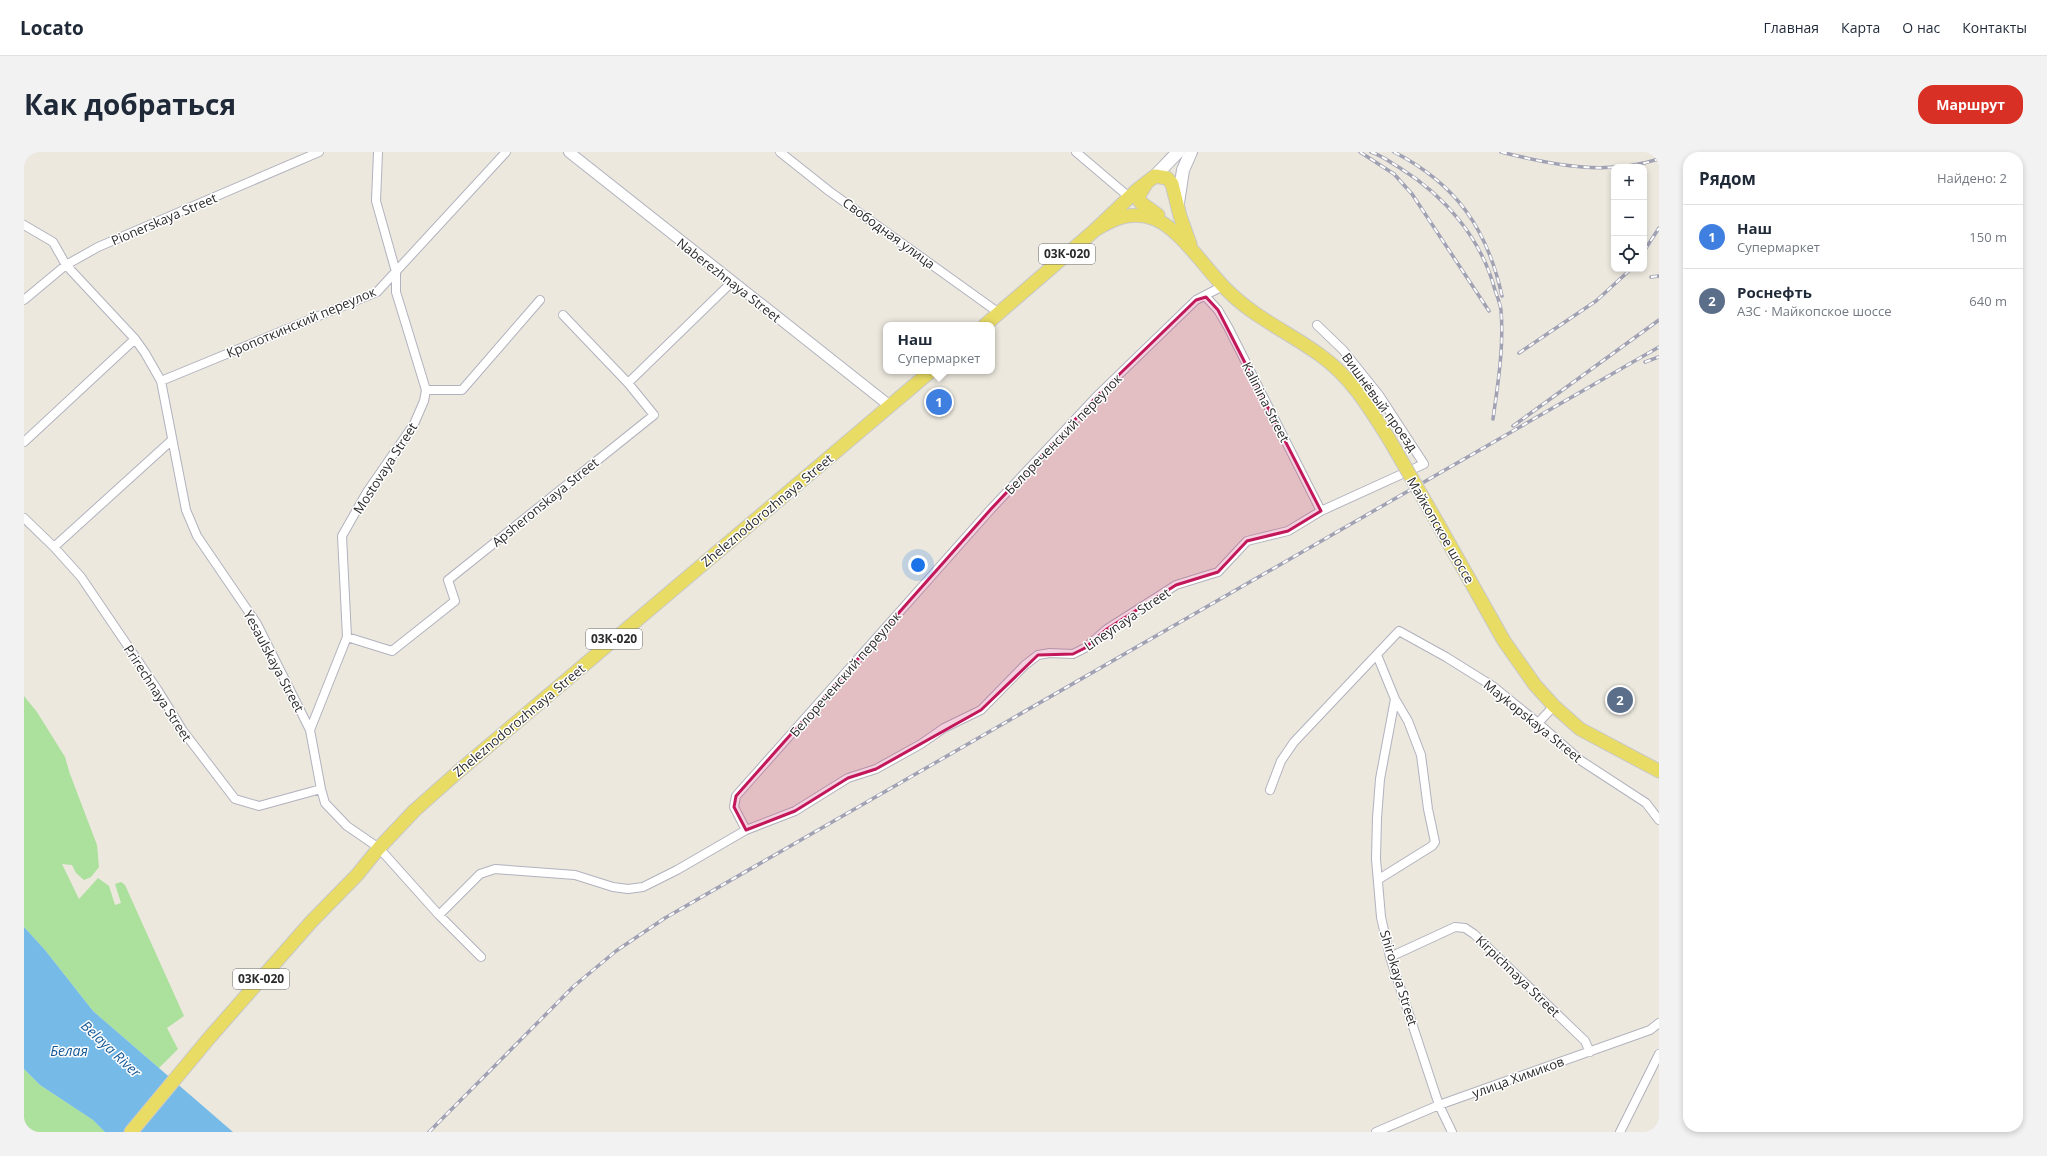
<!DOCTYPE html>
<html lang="ru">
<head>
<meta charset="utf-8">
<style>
  :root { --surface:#fff; --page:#f2f2f3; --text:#1f2937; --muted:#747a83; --line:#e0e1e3; --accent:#d93025 }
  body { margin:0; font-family:"Open Sans",sans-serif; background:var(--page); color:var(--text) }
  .controls { position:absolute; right:12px; top:12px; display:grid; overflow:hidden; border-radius:8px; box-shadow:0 2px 6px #0003 }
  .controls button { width:36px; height:36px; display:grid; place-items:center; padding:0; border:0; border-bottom:1px solid var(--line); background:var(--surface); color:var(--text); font:20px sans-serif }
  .you { position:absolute; left:894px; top:413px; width:14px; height:14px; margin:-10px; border:3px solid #fff; border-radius:50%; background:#1a73e8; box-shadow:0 0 0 6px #1a73e833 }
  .badge { display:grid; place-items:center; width:26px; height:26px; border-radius:50%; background:var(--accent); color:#fff; font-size:13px; font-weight:700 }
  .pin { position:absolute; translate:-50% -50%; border:2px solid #fff; box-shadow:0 1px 4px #0006 }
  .popup { position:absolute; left:859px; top:170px; width:112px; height:52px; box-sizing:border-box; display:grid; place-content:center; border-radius:8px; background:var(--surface); filter:drop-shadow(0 1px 3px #0005); font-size:13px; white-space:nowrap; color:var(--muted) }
  .popup b { font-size:15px; color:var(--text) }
  .popup::after { content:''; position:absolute; left:50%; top:100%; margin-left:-8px; border:8px solid transparent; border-top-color:var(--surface) }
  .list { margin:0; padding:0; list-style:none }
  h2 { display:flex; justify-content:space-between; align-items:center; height:52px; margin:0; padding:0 16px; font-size:17px }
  h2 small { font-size:13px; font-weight:400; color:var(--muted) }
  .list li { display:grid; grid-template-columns:26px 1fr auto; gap:12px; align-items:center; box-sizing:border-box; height:64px; padding:0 16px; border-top:1px solid var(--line) }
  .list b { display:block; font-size:15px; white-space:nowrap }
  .list p { margin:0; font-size:13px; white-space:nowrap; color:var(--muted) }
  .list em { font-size:13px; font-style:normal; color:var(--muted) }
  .icon { flex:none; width:22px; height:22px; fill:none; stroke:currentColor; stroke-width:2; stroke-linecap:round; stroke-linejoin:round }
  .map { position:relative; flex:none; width:1635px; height:980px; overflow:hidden; border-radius:16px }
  header { display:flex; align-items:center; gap:24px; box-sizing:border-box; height:56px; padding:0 20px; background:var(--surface); border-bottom:1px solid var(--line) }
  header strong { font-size:19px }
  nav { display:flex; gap:22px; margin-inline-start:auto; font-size:14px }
  .intro { display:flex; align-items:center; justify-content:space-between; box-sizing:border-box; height:96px; padding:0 24px }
  h1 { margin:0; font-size:28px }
  .button { padding:10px 18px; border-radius:16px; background:var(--accent); color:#fff; font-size:14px; font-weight:700 }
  main { display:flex; gap:24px; padding:0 24px }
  aside { flex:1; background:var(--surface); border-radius:16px; box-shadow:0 2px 6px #0003 }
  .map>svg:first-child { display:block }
  .green { fill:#abe09d }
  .water { fill:#76bbe8 }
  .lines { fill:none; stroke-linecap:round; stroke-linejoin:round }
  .minor-casing { stroke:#b1b2be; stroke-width:10 }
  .tertiary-casing { stroke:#b1b2be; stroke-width:12 }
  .secondary-casing { stroke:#b1b2be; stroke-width:14 }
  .primary-casing { stroke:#c8c8c8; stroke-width:15 }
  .minor { stroke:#fff; stroke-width:8 }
  .tertiary { stroke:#fff; stroke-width:10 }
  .secondary { stroke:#fff; stroke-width:12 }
  .primary { stroke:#e9dc65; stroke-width:13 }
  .rail-casing { stroke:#a1a1b4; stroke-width:3.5 }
  .rail { stroke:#fff; stroke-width:2; stroke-dasharray:6; stroke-linecap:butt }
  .primary-bridge-casing { stroke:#c8c8c8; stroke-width:15; stroke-linecap:butt }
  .primary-bridge { stroke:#e9dc65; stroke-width:13 }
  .marked { fill:#c2185b; fill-opacity:0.2; stroke:#c2185b; stroke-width:3; stroke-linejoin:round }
  .labels { text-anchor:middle; stroke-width:3; stroke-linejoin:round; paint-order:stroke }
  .shield { fill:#fff; stroke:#6b6b6b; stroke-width:1 }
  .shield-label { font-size:12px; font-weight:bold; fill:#2b2b2b }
  .street-label { font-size:13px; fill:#2b2b2b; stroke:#fff }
  .water-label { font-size:14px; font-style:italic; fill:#155895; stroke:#fff }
</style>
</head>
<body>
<header>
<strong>Locato</strong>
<nav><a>Главная</a><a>Карта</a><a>О нас</a><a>Контакты</a></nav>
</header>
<div class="intro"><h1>Как добраться</h1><a class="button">Маршрут</a></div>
<main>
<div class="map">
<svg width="1635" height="980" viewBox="0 0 1635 980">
  <rect width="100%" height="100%" fill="#ece8de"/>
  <!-- green -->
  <path class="green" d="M0 544 13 560 41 605 46 622 73 693 75 715 67 725 60 728 52 721 48 713 38 712 55 747 74 726 85 734 91 753 97 751 91 732 97 730 101 733 160 864 143 876 154 897 135 916 69 859 21 798 0 775Z
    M0 917 16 933 69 968 81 980H0Z"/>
  <!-- water -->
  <path class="water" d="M0 775 21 798 69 859 209 980H81L69 968 16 933 0 917Z"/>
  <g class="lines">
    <!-- minor casing -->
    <g class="minor-casing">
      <path id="minor" d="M756 0 805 39 975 161
        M1052 0 1105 45
        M0 73 29 90 42 113 111 187 121 201 137 229 162 358 173 384 233 472 286 578 297 637 301 651 323 674 355 696 415 763 457 805
        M1182 145 1194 158 1204 175 1297 359
        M0 148 42 113 74 95 295 0
        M137 229 353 140 482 0
        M604 231 708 130
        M402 238H438L516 148
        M0 290 111 187
        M0 366 30 395 57 425 133 537 159 579 211 647 235 654 297 637
        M30 395 148 288
        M323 485 368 499 431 449 424 428 630 263 604 231 539 163
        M1353 503 1371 547 1356 627 1353 666 1352 707 1357 765 1366 805 1415 953 1428 980
        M1514 571 1530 554
        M286 578 323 485 318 384 343 340 390 272 400 249 402 238 372 140V120L352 49 354 0
        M1246 638 1257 609 1270 590 1375 479 1422 505 1470 535 1514 571 1556 608 1622 651 1635 668
        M722 678 710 655 712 644 967 357 1075 242 1172 148 1199 134
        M1355 727 1408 694 1411 690 1404 657 1397 603 1384 569 1371 547
        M415 763 456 722 471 717 551 723 589 735 604 737 619 735 653 718 722 678 771 659 824 626 852 617 897 592 920 576 957 558 1001 513 1014 503 1026 501 1049 502 1061 496 1083 477 1152 433 1194 420 1223 389 1264 379 1297 359 1400 312 1355 243 1319 198 1293 173
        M1366 805 1431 775 1441 776 1450 782 1561 889 1566 900
        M1352 980 1415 953 1626 878 1635 871
        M1596 980 1635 902"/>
    </g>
    <!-- tertiary casing -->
    <g class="tertiary-casing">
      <path id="tertiary" d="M545 0 866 254"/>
    </g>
    <!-- secondary casing -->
    <g class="secondary-casing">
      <path id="secondary" d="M1131 24 1154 0
        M1154 51 1159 18 1167 0"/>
    </g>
    <!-- primary casing -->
    <g class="primary-casing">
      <path id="primary" d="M1122 32 1115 43 1116 50 1134 63
        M1071 78C1090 66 1109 58 1131 67 1158 78 1184 121 1206 141 1233 167 1266 181 1296 203 1327 225 1345 255 1365 287
        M961 173 1071 78 1113 38 1131 24 1143 26 1148 32 1156 64 1166 92
        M1413 370 1480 489 1511 533 1530 554 1556 577 1635 619
        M107 980 186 885 287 770 333 723 355 696 391 658 435 619 907 219"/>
    </g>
    <!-- minor -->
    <use href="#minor" class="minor"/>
    <!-- tertiary -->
    <use href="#tertiary" class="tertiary"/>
    <!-- secondary -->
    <use href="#secondary" class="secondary"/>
    <!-- primary -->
    <use href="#primary" class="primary"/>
    <!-- rail casing -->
    <g class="rail-casing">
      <path id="rail" d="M1336 0 1370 22 1388 42 1465 159
        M1347 0C1357 3 1366 10 1376 16 1421 44 1457 86 1471 138 1473 144 1476 151 1477 158 1480 195 1474 231 1469 267
        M1370 0C1432 32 1463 76 1478 144
        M1477 0C1529 13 1582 24 1635 7
        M1620 99 1635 76
        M1627 125 1635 124
        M1495 201 1572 149 1607 117
        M1621 210 1635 205
        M1489 274 1635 168
        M405 980 550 834 592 799 641 766 1635 195"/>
    </g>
    <!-- rail -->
    <use href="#rail" class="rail"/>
    <!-- primary-bridge casing -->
    <g class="primary-bridge-casing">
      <path id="primary-bridge" d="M1365 287 1413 370"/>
    </g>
    <!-- primary-bridge -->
    <use href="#primary-bridge" class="primary-bridge"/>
  </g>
  <!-- marked area -->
  <path class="marked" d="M1182 145 1194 158 1297 359 1264 379 1223 389 1194 420 1152 433 1083 477 1061 496 1049 502 1014 503 957 558 852 617 824 626 771 659 722 678 710 655 712 644 967 357 1075 242 1172 148Z"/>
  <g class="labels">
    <!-- shield labels -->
    <g class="shield">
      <rect x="1015" y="92" width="56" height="20" rx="3"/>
      <rect x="562" y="477" width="56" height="20" rx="3"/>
      <rect x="209" y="817" width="56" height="20" rx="3"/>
    </g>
    <g class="shield-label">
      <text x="1043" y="106">03К-020</text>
      <text x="590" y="491">03К-020</text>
      <text x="237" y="831">03К-020</text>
    </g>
    <!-- street labels -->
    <g class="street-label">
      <text transform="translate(140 67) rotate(-23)" y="5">Pionerskaya Street</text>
      <text transform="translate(865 81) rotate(36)" y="5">Свободная улица</text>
      <text transform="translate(705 128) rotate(38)" y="5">Naberezhnaya Street</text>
      <text transform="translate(277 170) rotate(-23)" y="5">Кропоткинский переулок</text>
      <text transform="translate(1242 250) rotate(63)" y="5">Kalinina Street</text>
      <text transform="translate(1356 250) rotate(54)" y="5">Вишнёвый проезд</text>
      <text transform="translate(1039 282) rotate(-46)" y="5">Белореченский переулок</text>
      <text transform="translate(361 316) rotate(-57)" y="5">Mostovaya Street</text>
      <text transform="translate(521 350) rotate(-39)" y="5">Apsheronskaya Street</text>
      <text transform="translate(743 358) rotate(-40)" y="5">Zheleznodorozhnaya Street</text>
      <text transform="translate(1417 378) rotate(60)" y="5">Майкопское шоссе</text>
      <text transform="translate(1103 467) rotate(-34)" y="5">Lineynaya Street</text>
      <text transform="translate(250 509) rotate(62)" y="5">Yesaulskaya Street</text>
      <text transform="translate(821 522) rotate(-49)" y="5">Белореченский переулок</text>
      <text transform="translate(134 541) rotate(57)" y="5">Prirechnaya Street</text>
      <text transform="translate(495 568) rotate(-40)" y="5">Zheleznodorozhnaya Street</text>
      <text transform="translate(1509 569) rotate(39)" y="5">Maykopskaya Street</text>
      <text transform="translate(1494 824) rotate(44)" y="5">Kirpichnaya Street</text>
      <text transform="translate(1375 826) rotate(73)" y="5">Shirokaya Street</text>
      <text transform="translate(1494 925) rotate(-20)" y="5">улица Химиков</text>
    </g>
    <!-- water labels -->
    <g class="water-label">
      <text transform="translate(87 897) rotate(43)" y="5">Belaya River</text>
      <text x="45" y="904">Белая</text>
    </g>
  </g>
</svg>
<div class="controls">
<button>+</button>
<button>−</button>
<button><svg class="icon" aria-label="locate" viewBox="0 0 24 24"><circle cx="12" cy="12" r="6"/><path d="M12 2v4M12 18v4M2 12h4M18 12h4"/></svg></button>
</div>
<div class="you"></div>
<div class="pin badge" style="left:915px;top:250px;background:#3f7fe0">1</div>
<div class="popup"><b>Наш</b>Супермаркет</div>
<div class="pin badge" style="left:1596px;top:548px;background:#5c6f8a">2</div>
</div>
<aside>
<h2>Рядом<small>Найдено: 2</small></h2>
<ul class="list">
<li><span class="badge" style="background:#3f7fe0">1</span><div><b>Наш</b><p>Супермаркет</p></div><em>150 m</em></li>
<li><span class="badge" style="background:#5c6f8a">2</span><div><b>Роснефть</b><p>АЗС · Майкопское шоссе</p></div><em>640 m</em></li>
</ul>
</aside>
</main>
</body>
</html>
